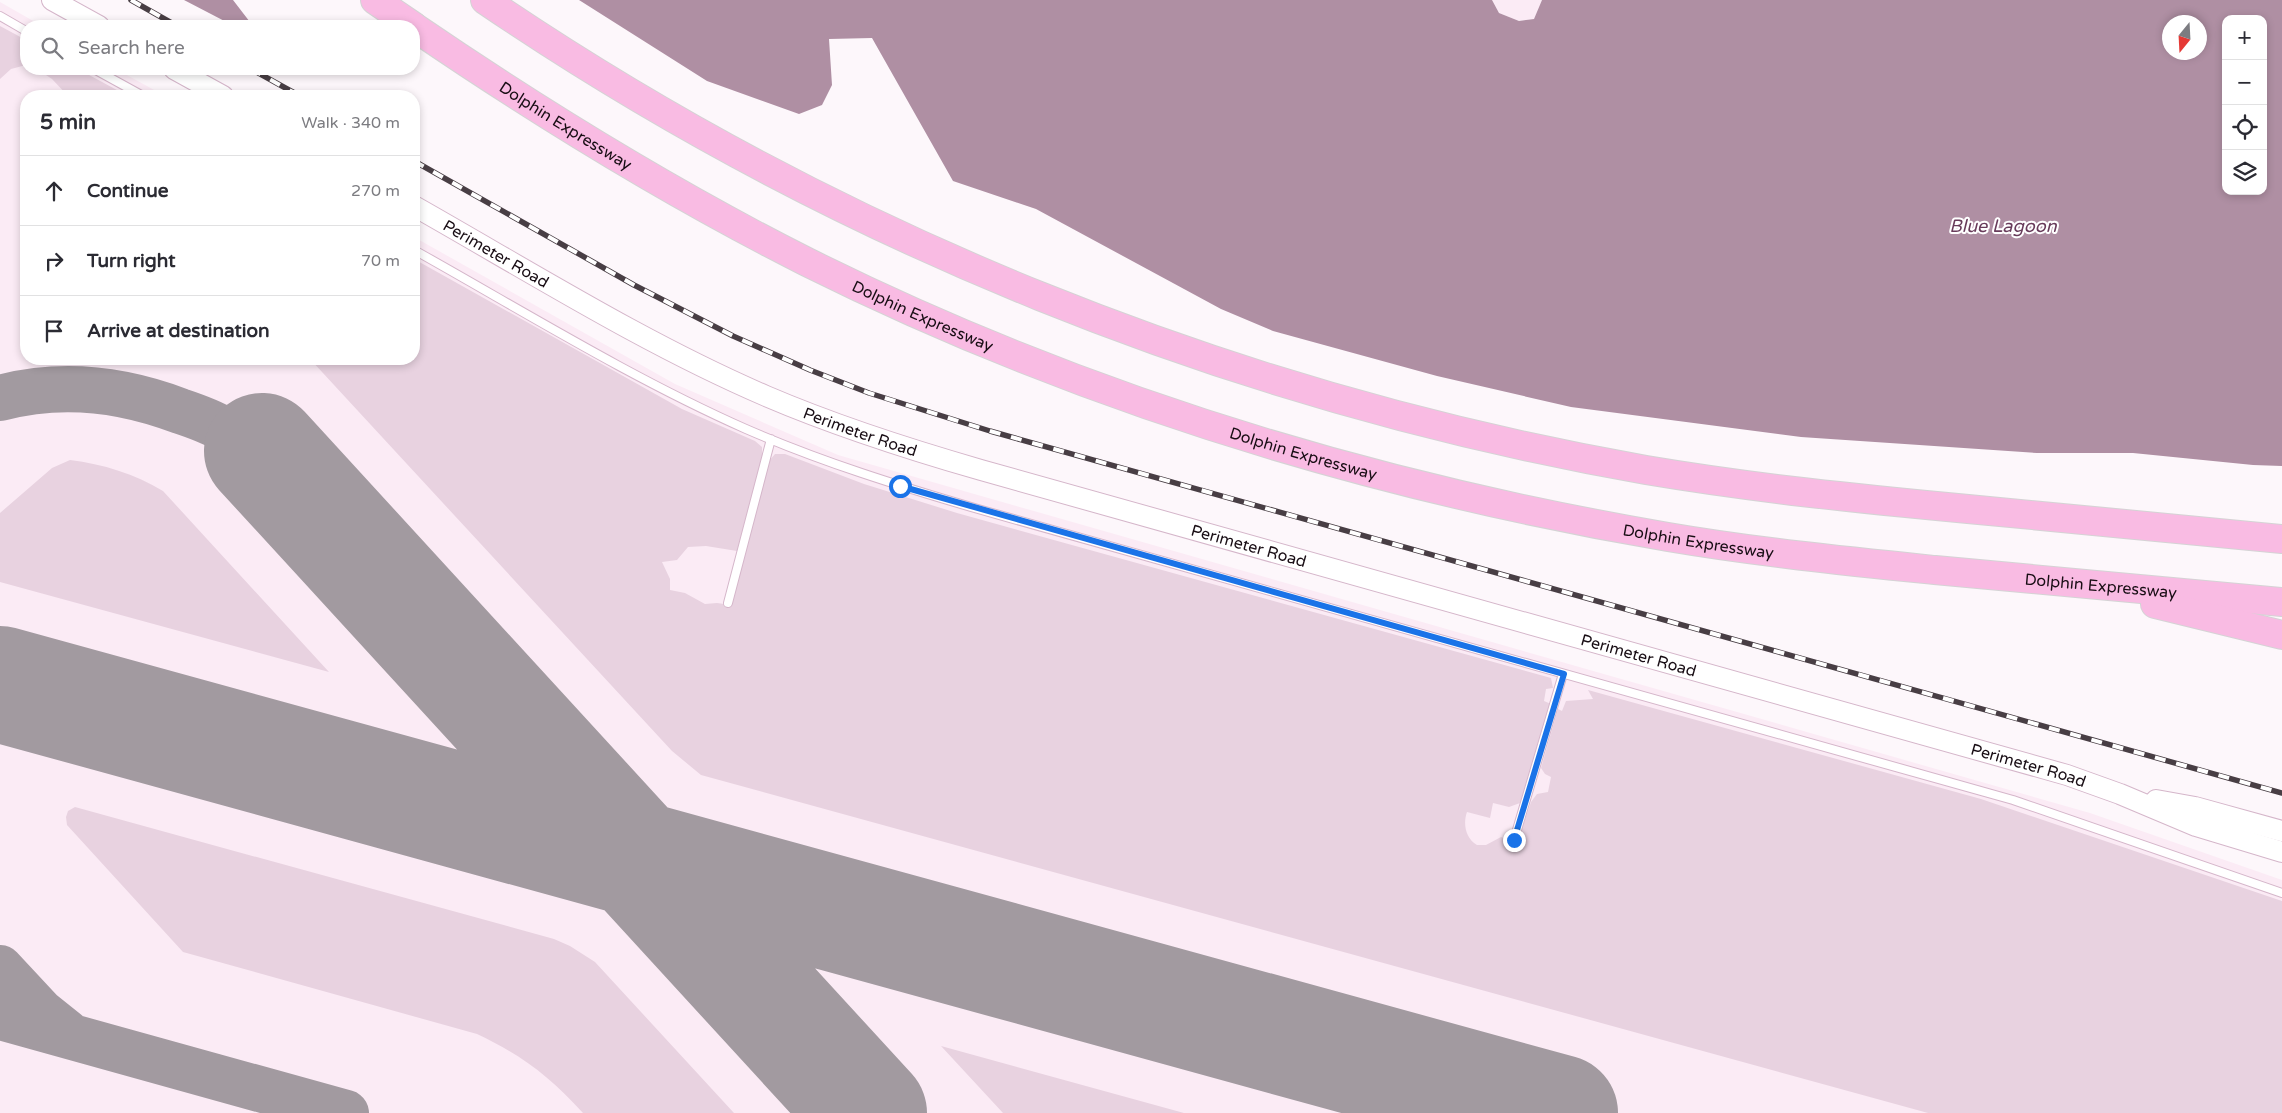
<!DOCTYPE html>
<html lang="en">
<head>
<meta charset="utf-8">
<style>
  :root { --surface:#fff; --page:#f7f7f7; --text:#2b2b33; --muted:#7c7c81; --line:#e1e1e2 }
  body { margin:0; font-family:"Varela Round",sans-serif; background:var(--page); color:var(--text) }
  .controls { position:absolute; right:15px; top:15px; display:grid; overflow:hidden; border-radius:10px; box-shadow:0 2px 8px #0003 }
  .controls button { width:45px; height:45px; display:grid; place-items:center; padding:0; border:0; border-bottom:1px solid var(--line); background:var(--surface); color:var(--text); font:25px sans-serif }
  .compass { position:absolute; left:2162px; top:15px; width:45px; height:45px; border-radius:50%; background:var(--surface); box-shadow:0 2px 8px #0003; rotate:198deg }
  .stop { position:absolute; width:15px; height:15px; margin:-11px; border:4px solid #1a73e8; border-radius:50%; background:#fff }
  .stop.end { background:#1a73e8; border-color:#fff; box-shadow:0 1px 5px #0008 }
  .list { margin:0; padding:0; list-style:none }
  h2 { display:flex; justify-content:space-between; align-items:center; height:65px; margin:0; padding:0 20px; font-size:21px }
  h2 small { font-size:16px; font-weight:400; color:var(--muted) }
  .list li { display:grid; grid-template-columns:32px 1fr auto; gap:15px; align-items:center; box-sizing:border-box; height:70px; padding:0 20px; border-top:1px solid var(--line) }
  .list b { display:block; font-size:19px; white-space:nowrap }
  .list em { font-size:16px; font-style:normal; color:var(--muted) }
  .icon { flex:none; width:28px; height:28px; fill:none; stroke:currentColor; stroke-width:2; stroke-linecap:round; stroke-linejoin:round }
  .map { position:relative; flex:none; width:2282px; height:1113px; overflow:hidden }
  .search { position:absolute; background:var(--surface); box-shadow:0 2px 8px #0003; left:20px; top:20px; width:400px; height:55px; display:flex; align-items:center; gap:12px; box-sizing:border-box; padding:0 18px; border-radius:20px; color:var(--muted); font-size:19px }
  .panel { position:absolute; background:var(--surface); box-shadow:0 2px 8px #0003; left:20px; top:90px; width:400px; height:275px; border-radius:20px }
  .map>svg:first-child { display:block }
  .built { fill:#fbebf5 }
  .green { fill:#e8d2e0 }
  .water { fill:#af8fa3; fill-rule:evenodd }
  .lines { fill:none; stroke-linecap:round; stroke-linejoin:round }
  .taxiway { stroke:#a29aa0; stroke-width:46 }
  .runway { stroke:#a29aa0; stroke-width:116 }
  .service-casing { stroke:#d5b6ca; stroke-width:10 }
  .tertiary-casing { stroke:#d5b6ca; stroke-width:22 }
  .motorway-casing { stroke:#d5d3d5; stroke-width:30 }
  .service { stroke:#fff; stroke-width:8 }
  .tertiary { stroke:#fff; stroke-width:20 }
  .motorway { stroke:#f9bbe3; stroke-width:28 }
  .rail-casing { stroke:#483e44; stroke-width:5.5 }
  .rail { stroke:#fff; stroke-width:4; stroke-dasharray:11; stroke-linecap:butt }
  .route { stroke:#1a73e8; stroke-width:6 }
  .labels { text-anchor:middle; stroke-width:4; stroke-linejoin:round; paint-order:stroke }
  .street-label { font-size:16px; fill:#180d14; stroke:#fff }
  .water-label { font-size:18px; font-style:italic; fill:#683b5a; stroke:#fff }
</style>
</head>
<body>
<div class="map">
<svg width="2282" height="1113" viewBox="0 0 2282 1113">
  <rect width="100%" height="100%" fill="#fdf7fb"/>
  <!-- built -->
  <path class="built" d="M1492 0H1542L1534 19 1519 21 1499 13Z
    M0 2 42 26H26V69H116L165 96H26V359H414V237L675 384 838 455 2090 813 2282 880V1113H0Z"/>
  <!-- green -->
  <path class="green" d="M0 26 26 40V65L11 69 0 79Z
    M37 69H78L128 96H68L52 79Z
    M414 259 682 409 755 441 762 447V456L737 551 706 546 688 547 677 560 662 562 670 579V590L685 593 705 604 717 603 731 605 769 461 775 454H785L864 484 957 513 1551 678 1553 688 1546 689 1544 701 1551 704 1520 803 1509 807 1493 803 1490 818 1467 812C1463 823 1465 838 1477 845H1486L1501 837 1517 843 1531 802 1537 794 1548 792 1551 777 1545 774 1541 768 1558 709 1562 711 1566 701 1593 699 1588 690 1981 799 2282 901V1113H1928L701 775 672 751 310 359H414Z
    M70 460C103 464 135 474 163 491L329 672 0 582V513L52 468Z
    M75 807 554 939 570 946 595 962 734 1113H583C549 1076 523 1056 477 1034L183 952 67 825 66 817 68 811Z
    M941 1046 1184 1113H1003Z"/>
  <!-- water -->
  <path class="water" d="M184 0H233L253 26H234Z
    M579 0H1492L1499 13 1519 21 1534 19 1542 0H2282V466L2253 465 2133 453H2037L1801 437 1571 407 1437 376 1273 331 1221 309 1036 209 953 181 872 38 829 39 832 85 822 105 799 114 707 81ZM2226 19H2263V191H2226ZM2170 22H2200V52H2170Z"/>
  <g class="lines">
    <!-- taxiway -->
    <path class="taxiway" d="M0 398C60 382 122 389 180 411 195 416 210 421 223 429 243 441 262 457 281 472
      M0 711C31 697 67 705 99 711
      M0 968 41 1012 66 1032
      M0 1017 346 1113"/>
    <!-- runway -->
    <path class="runway" d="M262 451 869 1113
      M0 684 1560 1113"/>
    <!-- service casing -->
    <g class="service-casing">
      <path id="service" d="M0 16 26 31
        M94 69 143 96
        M414 250C523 311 631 378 746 429 822 462 899 486 978 509L2013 800 2282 893
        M728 603 771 439
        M1514 840 1563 674"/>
    </g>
    <!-- tertiary casing -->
    <g class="tertiary-casing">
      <g id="tertiary">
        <path d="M52 0 99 26"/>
        <path d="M174 69 223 96"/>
        <path id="s1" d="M414 206C529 271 645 344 766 396 836 426 908 449 981 470L2067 775 2120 794 2196 826 2282 852"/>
        <path d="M2156 800 2195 807 2282 831"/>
      </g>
    </g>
    <!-- motorway casing -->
    <g class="motorway-casing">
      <g id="motorway">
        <path d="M375 0 413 26"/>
        <path d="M485 0C833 237 1232 397 1646 470 1753 488 1860 499 1968 509 2073 519 2177 529 2282 539"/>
        <path id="s2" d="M414 27C540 113 670 193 807 262 1078 397 1370 486 1668 537 1756 552 1846 561 1935 570 2050 581 2166 591 2282 602"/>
        <path d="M2155 604 2282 635"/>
      </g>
    </g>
    <!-- service -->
    <use href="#service" class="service"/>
    <!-- tertiary -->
    <use href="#tertiary" class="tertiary"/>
    <!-- motorway -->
    <use href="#motorway" class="motorway"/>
    <!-- rail casing -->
    <g class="rail-casing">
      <path id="rail" d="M131 0 177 26
        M251 69 300 96
        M414 161 634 285 733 336 810 370 869 393 990 431 2282 793"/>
    </g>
    <!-- rail -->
    <use href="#rail" class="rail"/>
  </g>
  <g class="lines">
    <!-- route -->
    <path class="route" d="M900 486 1564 674 1514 840"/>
  </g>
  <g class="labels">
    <!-- street labels -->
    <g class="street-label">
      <text dy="6" stroke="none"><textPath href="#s2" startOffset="181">Dolphin Expressway</textPath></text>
      <text dy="6" stroke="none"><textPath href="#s1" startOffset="95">Perimeter Road</textPath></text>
      <text dy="6" stroke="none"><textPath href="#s2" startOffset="586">Dolphin Expressway</textPath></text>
      <text dy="6" stroke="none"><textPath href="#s1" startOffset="501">Perimeter Road</textPath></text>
      <text dy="6" stroke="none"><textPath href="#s2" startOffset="991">Dolphin Expressway</textPath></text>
      <text dy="6" stroke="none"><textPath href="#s2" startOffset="1396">Dolphin Expressway</textPath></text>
      <text dy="6" stroke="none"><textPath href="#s1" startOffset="906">Perimeter Road</textPath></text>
      <text dy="6" stroke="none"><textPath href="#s2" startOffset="1801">Dolphin Expressway</textPath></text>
      <text dy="6" stroke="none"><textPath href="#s1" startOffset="1311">Perimeter Road</textPath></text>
      <text dy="6" stroke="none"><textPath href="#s1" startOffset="1716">Perimeter Road</textPath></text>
    </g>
    <!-- water labels -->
    <g class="water-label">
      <text x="2003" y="232">Blue Lagoon</text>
    </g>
  </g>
</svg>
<div class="controls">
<button>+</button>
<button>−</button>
<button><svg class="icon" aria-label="locate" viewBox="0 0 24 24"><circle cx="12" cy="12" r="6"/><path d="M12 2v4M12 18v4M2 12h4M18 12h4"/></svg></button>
<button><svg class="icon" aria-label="layers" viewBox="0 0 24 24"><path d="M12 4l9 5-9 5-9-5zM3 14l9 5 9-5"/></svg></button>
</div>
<svg class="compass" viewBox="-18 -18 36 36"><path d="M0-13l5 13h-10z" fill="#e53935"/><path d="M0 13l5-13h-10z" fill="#7c7c81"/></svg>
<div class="stop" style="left:900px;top:486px"></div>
<div class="stop end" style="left:1514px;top:840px"></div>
<div class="search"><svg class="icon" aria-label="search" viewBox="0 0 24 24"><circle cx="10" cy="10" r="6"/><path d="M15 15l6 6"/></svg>Search here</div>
<section class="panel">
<h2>5 min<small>Walk · 340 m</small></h2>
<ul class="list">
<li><svg class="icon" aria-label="ahead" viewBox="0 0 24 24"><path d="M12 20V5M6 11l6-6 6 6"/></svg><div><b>Continue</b></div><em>270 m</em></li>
<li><svg class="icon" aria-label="right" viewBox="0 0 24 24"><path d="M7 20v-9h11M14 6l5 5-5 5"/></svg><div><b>Turn right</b></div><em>70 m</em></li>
<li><svg class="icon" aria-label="arrive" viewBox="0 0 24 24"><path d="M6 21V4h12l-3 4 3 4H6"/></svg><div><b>Arrive at destination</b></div></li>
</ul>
</section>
</div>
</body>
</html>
